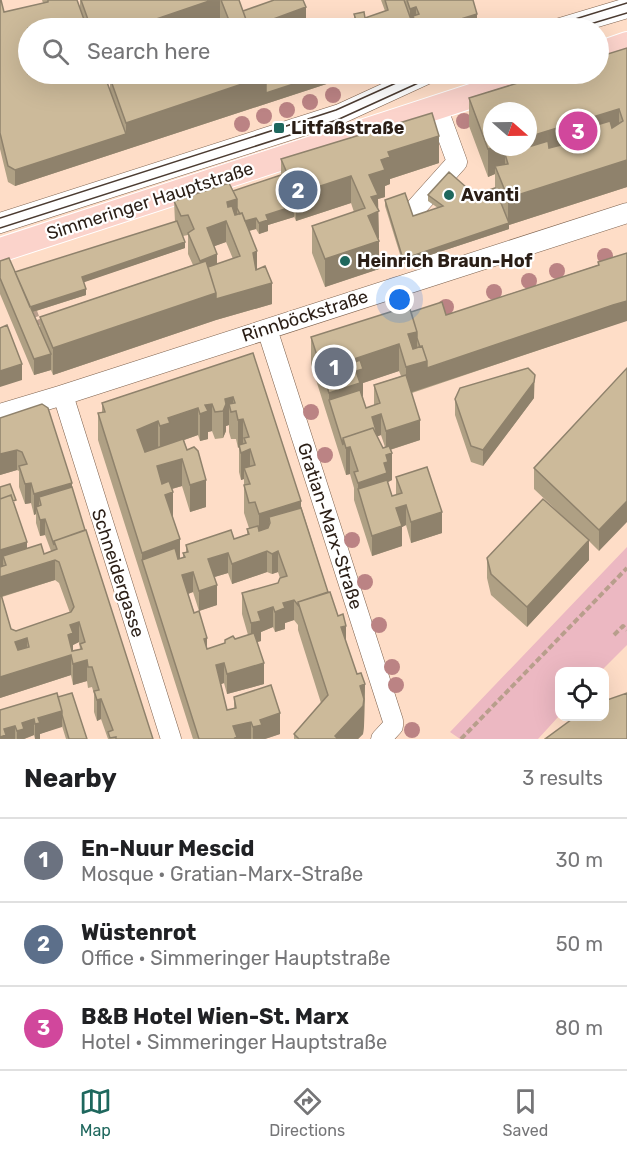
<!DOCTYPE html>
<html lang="en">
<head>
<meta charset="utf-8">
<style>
  :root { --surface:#fff; --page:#f2f2f2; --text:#202124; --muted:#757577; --line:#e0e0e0; --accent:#1e675d }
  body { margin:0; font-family:Rubik,sans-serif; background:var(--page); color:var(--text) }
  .controls { position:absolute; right:18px; bottom:18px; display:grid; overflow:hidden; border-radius:12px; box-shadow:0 6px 24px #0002 }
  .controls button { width:54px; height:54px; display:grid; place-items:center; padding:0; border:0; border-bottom:2px solid var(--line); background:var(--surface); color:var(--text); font:30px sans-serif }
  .compass { position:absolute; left:483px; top:102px; width:54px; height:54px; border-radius:50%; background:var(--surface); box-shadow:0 6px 24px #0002; rotate:110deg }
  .you { position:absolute; left:400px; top:300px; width:21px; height:21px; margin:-15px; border:4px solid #fff; border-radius:50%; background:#1a73e8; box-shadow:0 0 0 9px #1a73e833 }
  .badge { display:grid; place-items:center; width:39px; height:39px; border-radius:50%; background:var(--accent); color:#fff; font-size:20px; font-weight:700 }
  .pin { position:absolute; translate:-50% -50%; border:3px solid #fff; box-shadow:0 2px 6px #0006 }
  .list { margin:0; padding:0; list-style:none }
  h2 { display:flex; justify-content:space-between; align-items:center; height:78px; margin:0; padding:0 24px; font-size:26px }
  h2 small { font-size:20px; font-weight:400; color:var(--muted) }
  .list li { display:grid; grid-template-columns:39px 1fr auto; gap:18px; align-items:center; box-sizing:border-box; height:84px; padding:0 24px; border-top:2px solid var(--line) }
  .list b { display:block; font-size:22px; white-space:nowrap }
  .list p { margin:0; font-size:20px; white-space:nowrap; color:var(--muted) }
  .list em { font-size:20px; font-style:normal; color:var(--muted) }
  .icon { flex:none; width:33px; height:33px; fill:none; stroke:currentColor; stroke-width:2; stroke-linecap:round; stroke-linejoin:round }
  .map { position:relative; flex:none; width:627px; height:739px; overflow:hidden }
  .search { position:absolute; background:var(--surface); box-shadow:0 6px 24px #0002; left:18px; right:18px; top:18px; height:66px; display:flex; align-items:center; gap:15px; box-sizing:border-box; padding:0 21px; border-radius:33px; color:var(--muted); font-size:22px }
  .sheet { height:330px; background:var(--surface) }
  nav { display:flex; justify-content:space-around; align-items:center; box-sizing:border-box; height:84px; border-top:2px solid var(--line); background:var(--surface); font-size:16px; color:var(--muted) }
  nav a { display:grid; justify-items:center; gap:3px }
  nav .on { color:var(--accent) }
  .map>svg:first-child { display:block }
  .green { fill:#ecb8c2 }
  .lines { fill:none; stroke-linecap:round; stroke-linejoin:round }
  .minor-casing { stroke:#7e624e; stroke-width:21 }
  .major-casing { stroke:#fff; stroke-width:26 }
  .path { stroke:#b89e8c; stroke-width:4; stroke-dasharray:6 3; stroke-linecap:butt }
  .minor { stroke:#fff; stroke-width:20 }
  .major { stroke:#fbd3cb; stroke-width:24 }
  .tram { stroke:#4c3c32; stroke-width:1.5 }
  .tree { fill:#bb8384 }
  .wall { fill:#afa084; fill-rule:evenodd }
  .shaded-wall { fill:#8f826c; fill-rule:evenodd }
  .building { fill:#ccba9a; stroke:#8f826c; stroke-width:1.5; fill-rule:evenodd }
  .poi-dot { fill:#1e675d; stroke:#fff; stroke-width:2 }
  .labels { text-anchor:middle; stroke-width:4.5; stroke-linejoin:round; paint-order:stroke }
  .poi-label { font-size:18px; font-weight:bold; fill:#2a1e16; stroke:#fff; text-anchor:start }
  .street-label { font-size:18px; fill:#2a1e16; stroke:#fff }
</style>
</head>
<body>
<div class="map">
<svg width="627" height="739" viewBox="0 0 627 739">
  <rect width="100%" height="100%" fill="#feddc7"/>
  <!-- green -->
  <path class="green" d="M627 547V645L601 671 560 672 559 716 538 739H460L450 732Z"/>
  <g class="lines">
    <!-- minor casing -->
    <g class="minor-casing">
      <path id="minor" d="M560 28 627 8
        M418 220 414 210 457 162 437 107
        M0 223 340 114 427 74
        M429 256 435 275
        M267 329 393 721V726L381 739
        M0 414 63 395
        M171 739 63 395 627 213"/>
    </g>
    <!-- major casing -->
    <g class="major-casing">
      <path id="major" d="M598 54 627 44
        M0 250 539 74"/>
    </g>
    <!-- path -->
    <path class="path" d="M35 311 41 327
      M614 635 623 626 627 630
      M461 739 627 568"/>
    <!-- minor -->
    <use href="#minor" class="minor"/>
    <!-- major -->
    <use href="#major" class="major"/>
    <!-- tram -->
    <path class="tram" d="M546 28 627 3
      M577 28 627 13
      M0 218 336 110 416 74
      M0 228 337 120 438 74"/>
  </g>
  <!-- trees -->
  <g class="tree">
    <circle cx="333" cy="95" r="8"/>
    <circle cx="310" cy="102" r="8"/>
    <circle cx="287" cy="110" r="8"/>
    <circle cx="264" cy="116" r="8"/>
    <circle cx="464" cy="121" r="8"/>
    <circle cx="242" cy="124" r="8"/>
    <circle cx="605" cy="256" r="8"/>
    <circle cx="557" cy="271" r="8"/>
    <circle cx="529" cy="281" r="8"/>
    <circle cx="494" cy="292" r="8"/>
    <circle cx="446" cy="307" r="8"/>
    <circle cx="311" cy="412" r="8"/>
    <circle cx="325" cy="455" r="8"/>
    <circle cx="352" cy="540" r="8"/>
    <circle cx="365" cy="582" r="8"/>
    <circle cx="379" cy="625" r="8"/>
    <circle cx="392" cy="667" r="8"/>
    <circle cx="396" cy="685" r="8"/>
    <circle cx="412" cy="730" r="8"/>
  </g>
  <!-- wall -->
  <path class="wall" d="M0 0 4 12 43 3 42 0H77L80 7V0H239L243 11 306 18 277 28H222L220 24 208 28H28L110 90V78L124 74H357L15 186 8 182 0 149Z
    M381 0H473L477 28H333L354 21V14L365 18 385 11Z
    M627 48V187L509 225V229L403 264 385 206V200L413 216 438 208 428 201V195H475L495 188V174L488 177 469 126V98Z
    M281 159 439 163 390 179V184L385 186V197L378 199 379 269 325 287 312 253V226L354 212 351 203 296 221 294 216V217L268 225V231L259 234 256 229 249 231 257 270 272 304 216 320 53 375 51 370 34 375 0 294V261L15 272 175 222 174 201 233 191 281 175ZM188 235V254L193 265 40 317V330L33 312 86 295 83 282 185 248 183 236ZM226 242 233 259 217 264 214 246Z
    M627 253 613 325 412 393 420 440 390 450 392 480 388 482V484L392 496 396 495V477L442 533 411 543 406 525 402 527V546L372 556 354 500V488L350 474 346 475 311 364V337L411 312 446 315 598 265V262ZM399 371 401 376 374 385V405L366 408 362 396H363V383ZM381 435 385 447 383 448 377 436Z
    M253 353 328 592 346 643 357 674 365 684 364 726 363 734 358 739H294V734L321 703 298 630V625L294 620 285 623V629L275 632 273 627 261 632V641L257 642 264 684 227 694 224 683 221 684 227 710 234 709V697L280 734 265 739H193L98 440V413L102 412V403ZM229 425V432L231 439H236L238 448 239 447V472L241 480 244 479V513L249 528 247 529V534L234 539 186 545V552L183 553V558L180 559 173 520 172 489 182 486 190 512 206 507 184 440 198 435 200 441 208 439V432L212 431 215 439 223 438 226 431V426ZM267 572 272 574 278 572 280 578 278 583 242 593V614L248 635 207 649 188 594 193 592 199 611 217 605 214 577 228 573 232 584Z
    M627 368 599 551 589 541V560L527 627 491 595 487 578V558L571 524 534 489V468Z
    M535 375 534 398 483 466 471 462 455 415V399Z
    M0 418 72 487 85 530 153 739H108L101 719 97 721 94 712V694L92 687 88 688 87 681 73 685 71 675 0 698V487L16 510 27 549 44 554 51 551 45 535 40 536 36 523V514L34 515 31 503 25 504 19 487V471L17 470 0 475ZM55 580 59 583 70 613 16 631 11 629 2 597ZM79 642 80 649 73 651V645Z
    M58 697 87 739H66L62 726 40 734V739H35L34 735 24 739H0V710Z"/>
  <!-- shaded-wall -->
  <path class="shaded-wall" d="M212 0H220V24L208 28H130Z
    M306 7V18L277 28H260V24Z
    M416 7V28L413 16V28H410V9Z
    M477 14V28H432Z
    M324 74H357L15 186V170L126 134V123L266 76Z
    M619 109V136L569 143 567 134V152L508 164 505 154V172L495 166V174L488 177V149L496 147H528V137Z
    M439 136V163L390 179V184L385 186V197L378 199 379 238 368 243 369 175 381 160 388 152Z
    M627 160V187L509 225V229L403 264V259L508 223V198Z
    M351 176V203L296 221V194Z
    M237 199V219L227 223V202Z
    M294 206V217L268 225V231L259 234V223L266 215Z
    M256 218V229L244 232V221Z
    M226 221V242L207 249V228Z
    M379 241V269L325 287V259Z
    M185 242V248L82 283V277Z
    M257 251V272L253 273V253Z
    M217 254V274L200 281V261Z
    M272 283V304L216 320 53 375V348L216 293Z
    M86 289V295L26 314V308Z
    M627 301V321L406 394V367Z
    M417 332V359L408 362V334Z
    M399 344V371L363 383V396L360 397 329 400V393L354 359Z
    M51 354V370L34 375V359Z
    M22 364V380L0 387V371Z
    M534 382V398L483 466V450Z
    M233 397V412L229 404V425L226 426V431L223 438V411L225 399Z
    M212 404V431L208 432V439L200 441V414L205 405Z
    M198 408V435L170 445 160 454V426L168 418Z
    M381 414V435L350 447V474L346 475V448L372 417Z
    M243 419V446L239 445V447L238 448V420Z
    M420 420V440L386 451V431Z
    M158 421V448L137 457V430Z
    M250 449V477L244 468V479L241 480V453Z
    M17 450V470L0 475V454Z
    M392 453V480L388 482V489H358V483L384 463 386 455Z
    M182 459V486L157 493V466Z
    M206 480V507L190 512V485Z
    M31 483V503L25 504V484Z
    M72 483V504L41 505 39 497V513L36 507V514L34 515V494Z
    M173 492V520L165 495Z
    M301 501V528L270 523 269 517V538L259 541V514Z
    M627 501V522L599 551V530Z
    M406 505V525L402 527V546L372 556V536L396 508Z
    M442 512V533L411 543V522Z
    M45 519V535L40 536V520Z
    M180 539V566L142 560V553Z
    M589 540V560L527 627V607Z
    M27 542V568L55 560V580L0 597V550ZM3 556 6 565 3 576Z
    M267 551V572L232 584V564Z
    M278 551V572L272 574V554Z
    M228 553V573L208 579V559Z
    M193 572V592L182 596V575Z
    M217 585V605L199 611V591Z
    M294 600V620L285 623V629L275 632V612L283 603Z
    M273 607V627L261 632V641L251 644V623L258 612Z
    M79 622V642L73 645V654L68 635 70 625Z
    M346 626V653L341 627Z
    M27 638V659L15 663V642Z
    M207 638V658L204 639Z
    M71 655V675L0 698V677Z
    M87 660V681L73 685V664Z
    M224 663V683L216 686V665Z
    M264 663V684L227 694V674Z
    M365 684 364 726 363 734 358 739H335V736L360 686Z
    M101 699V719L97 721V700Z
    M62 711V727L40 734V739H35V724L38 718Z
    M280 713V734L265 739H253V727L260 720Z
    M34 719V735L24 739H17V731L22 723Z
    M251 722V739H233V726Z
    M15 726V739H0V737L4 729Z"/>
  <!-- building -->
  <path class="building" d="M0 0H1L4 12 48 2V0H77L87 28H28V74H104L126 134 15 170 8 166 0 133Z
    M81 0H212L130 28H91Z
    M221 0H239L249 28H232Z
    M274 0H303L306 7 260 24 262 28H249L243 11Z
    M385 0H404L414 28H333L356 20 354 14 364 12 365 18 388 10Z
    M407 0H473L477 14 432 28H417L413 16 419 14 416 7 410 9Z
    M627 48V160L508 198 495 166 508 164 505 154 548 141 549 148 569 143 567 134 610 121 612 128 623 121 619 109 528 137V111H492V147H496L488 149 469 98 547 74H598V57Z
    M124 74H265L266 76 126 123 110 78Z
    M265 74H324L266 93V76Z
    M432 113 439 136 388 152 390 157 381 160 385 170 369 175 378 195 371 197 379 211 368 216 379 241 325 259 312 226 365 208 351 176 296 194 281 159Z
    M449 172 475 195 495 188 509 223 403 259 385 200 405 193 413 216 443 206 428 195Z
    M281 175 294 206 266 215 268 220 259 223 256 218 245 221 242 213 240 214 237 208V199L233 191Z
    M229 183 237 199 227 202 228 207 232 206 235 215 242 213 257 251 253 253 256 270 265 266 272 283 216 299V293L208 267 240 256 226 221 207 228 217 254 200 261 188 233 194 229 188 215 181 216 174 201Z
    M177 221 185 242 82 277 86 289 30 307 15 272Z
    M627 253V301L613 305 427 368V361L422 346 420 347 417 338V332L411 312 442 302 446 315 599 265 598 262Z
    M9 258 51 354 34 359 0 278V261Z
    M206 261 216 293 53 348 40 317Z
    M409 306 417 332 408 334 413 349 422 346 427 361 406 367 399 344 354 359 355 362 360 360 363 369 356 371 360 383 329 393 311 337Z
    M7 325 22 364 0 371V328Z
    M253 353 301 501 259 514 255 502 249 503 244 485 250 484 244 468 255 465 250 449 241 453 239 445 246 443 244 438 249 437 243 419 238 420 236 411 231 412 229 404 235 403 233 397 225 399 226 404 223 411 215 412 212 404 205 405 208 411 200 414 198 408 168 418 170 423 160 426 158 421 137 430 145 452 183 439 187 450 194 447 198 451 206 480 190 485 182 459 157 466 162 484 169 481 173 492 165 495 180 539 142 553 98 413 105 412 102 403Z
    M528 368 535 375 534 382 483 450 471 446 455 399 460 388Z
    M627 368V501L599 530 534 468Z
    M406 375 420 420 386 431 381 414 372 417 377 434H376L373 428 343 438V445L329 400 360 390 366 408 380 403 374 385Z
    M42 404 48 408 72 483 34 494 31 483 25 484 19 466 27 464 22 452 17 450 0 454V418Z
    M373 428 383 448 389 446 392 453 386 455 388 462 384 463 387 473 358 483 354 472 358 471 350 447 346 448 343 438Z
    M427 467 442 512 411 522 406 505 396 508 402 526 372 536 358 489 387 480 392 496 402 493 396 477Z
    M10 484 16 500 13 501 11 495 0 499V487Z
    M72 487 85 530 54 541V545L45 519 40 520 36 507 41 505 39 497Z
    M11 495 27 542 0 550V499Z
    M543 499 589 540 527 607 491 574 487 558Z
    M301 508 328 592 298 602V605L294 600 283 603 285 608 275 612 273 607 258 612 261 621 251 623 242 593 278 583 280 578 287 576 278 551 272 554 267 551 232 564 228 553 208 559 217 585 199 591 193 572 182 575 194 613 199 611 207 638 204 639 207 649 225 643V640L233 636 235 639 254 633 264 663 227 674 224 663 216 665 227 710 236 708 234 697 271 685 280 713 260 720 262 725 253 727 251 722 233 726 237 737 235 738 236 739H199L142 560 175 548 178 559 185 557 183 553 188 552 186 545 231 530 234 539 249 534 247 529 258 526 259 531 268 528 270 523 269 517Z
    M86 530 153 739H116V737L110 738 108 732 113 730 101 699 97 700 94 691 99 690 92 667H88L87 660 73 664 71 655 0 677V591L11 629 16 631 71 612 74 607 59 562 55 560 0 577V567L6 565 3 556 41 544 44 554 57 549 54 541ZM79 622 85 642 80 644 82 649 72 651 68 635 73 633 70 625ZM27 638 29 647 18 650 15 642Z
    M330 592 338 616 343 614 346 626 341 627 357 674 361 673 365 684 360 686 364 699 363 706 335 736 338 739H299L294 734 328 695 298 602Z
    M57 693 62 711 38 718 40 723 35 724 34 719 22 723 24 729 17 731 15 726 4 729 6 735 0 737V710Z
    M72 693 87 739H69L62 715V711L58 697Z
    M627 693V739H545L575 717H604V701Z"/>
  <!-- markers -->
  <g class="poi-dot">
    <rect x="273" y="122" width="12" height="12" rx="3"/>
    <circle cx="449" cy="195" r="6"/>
    <circle cx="345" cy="261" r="6"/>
  </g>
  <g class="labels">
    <!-- poi labels -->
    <g class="poi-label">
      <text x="291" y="134">Litfaßstraße</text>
      <text x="461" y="201">Avanti</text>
      <text x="357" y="267">Heinrich Braun-Hof</text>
    </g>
    <!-- street labels -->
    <g class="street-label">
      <text transform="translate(150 201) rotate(-18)" y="6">Simmeringer Hauptstraße</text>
      <text transform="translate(305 316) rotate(-18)" y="6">Rinnböckstraße</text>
      <text transform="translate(330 526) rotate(72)" y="6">Gratian-Marx-Straße</text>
      <text transform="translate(118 573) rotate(72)" y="6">Schneidergasse</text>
    </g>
  </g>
</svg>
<div class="controls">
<button><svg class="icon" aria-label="locate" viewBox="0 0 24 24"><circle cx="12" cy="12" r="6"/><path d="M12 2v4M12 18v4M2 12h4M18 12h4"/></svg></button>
</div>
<svg class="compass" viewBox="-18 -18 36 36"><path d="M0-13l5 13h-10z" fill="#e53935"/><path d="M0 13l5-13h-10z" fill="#757577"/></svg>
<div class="you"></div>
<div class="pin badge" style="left:334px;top:367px;background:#6b7280">1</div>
<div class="pin badge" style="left:298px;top:190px;background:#5c6f8a">2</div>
<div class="pin badge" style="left:578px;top:131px;background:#d1479c">3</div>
<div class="search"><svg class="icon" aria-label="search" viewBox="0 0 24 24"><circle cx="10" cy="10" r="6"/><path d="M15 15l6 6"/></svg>Search here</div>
</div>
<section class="sheet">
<h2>Nearby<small>3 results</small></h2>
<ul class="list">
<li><span class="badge" style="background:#6b7280">1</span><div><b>En-Nuur Mescid</b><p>Mosque · Gratian-Marx-Straße</p></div><em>30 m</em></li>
<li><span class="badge" style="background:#5c6f8a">2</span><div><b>Wüstenrot</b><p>Office · Simmeringer Hauptstraße</p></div><em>50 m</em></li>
<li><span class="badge" style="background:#d1479c">3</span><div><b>B&amp;B Hotel Wien-St. Marx</b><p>Hotel · Simmeringer Hauptstraße</p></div><em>80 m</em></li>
</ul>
</section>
<nav>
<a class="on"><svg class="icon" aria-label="map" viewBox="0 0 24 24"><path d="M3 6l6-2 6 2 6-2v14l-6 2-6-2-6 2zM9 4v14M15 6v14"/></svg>Map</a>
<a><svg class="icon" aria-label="directions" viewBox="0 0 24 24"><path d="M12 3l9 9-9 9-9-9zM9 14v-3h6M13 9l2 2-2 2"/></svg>Directions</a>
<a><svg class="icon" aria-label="saved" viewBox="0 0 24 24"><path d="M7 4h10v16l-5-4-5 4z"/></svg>Saved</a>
</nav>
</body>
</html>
